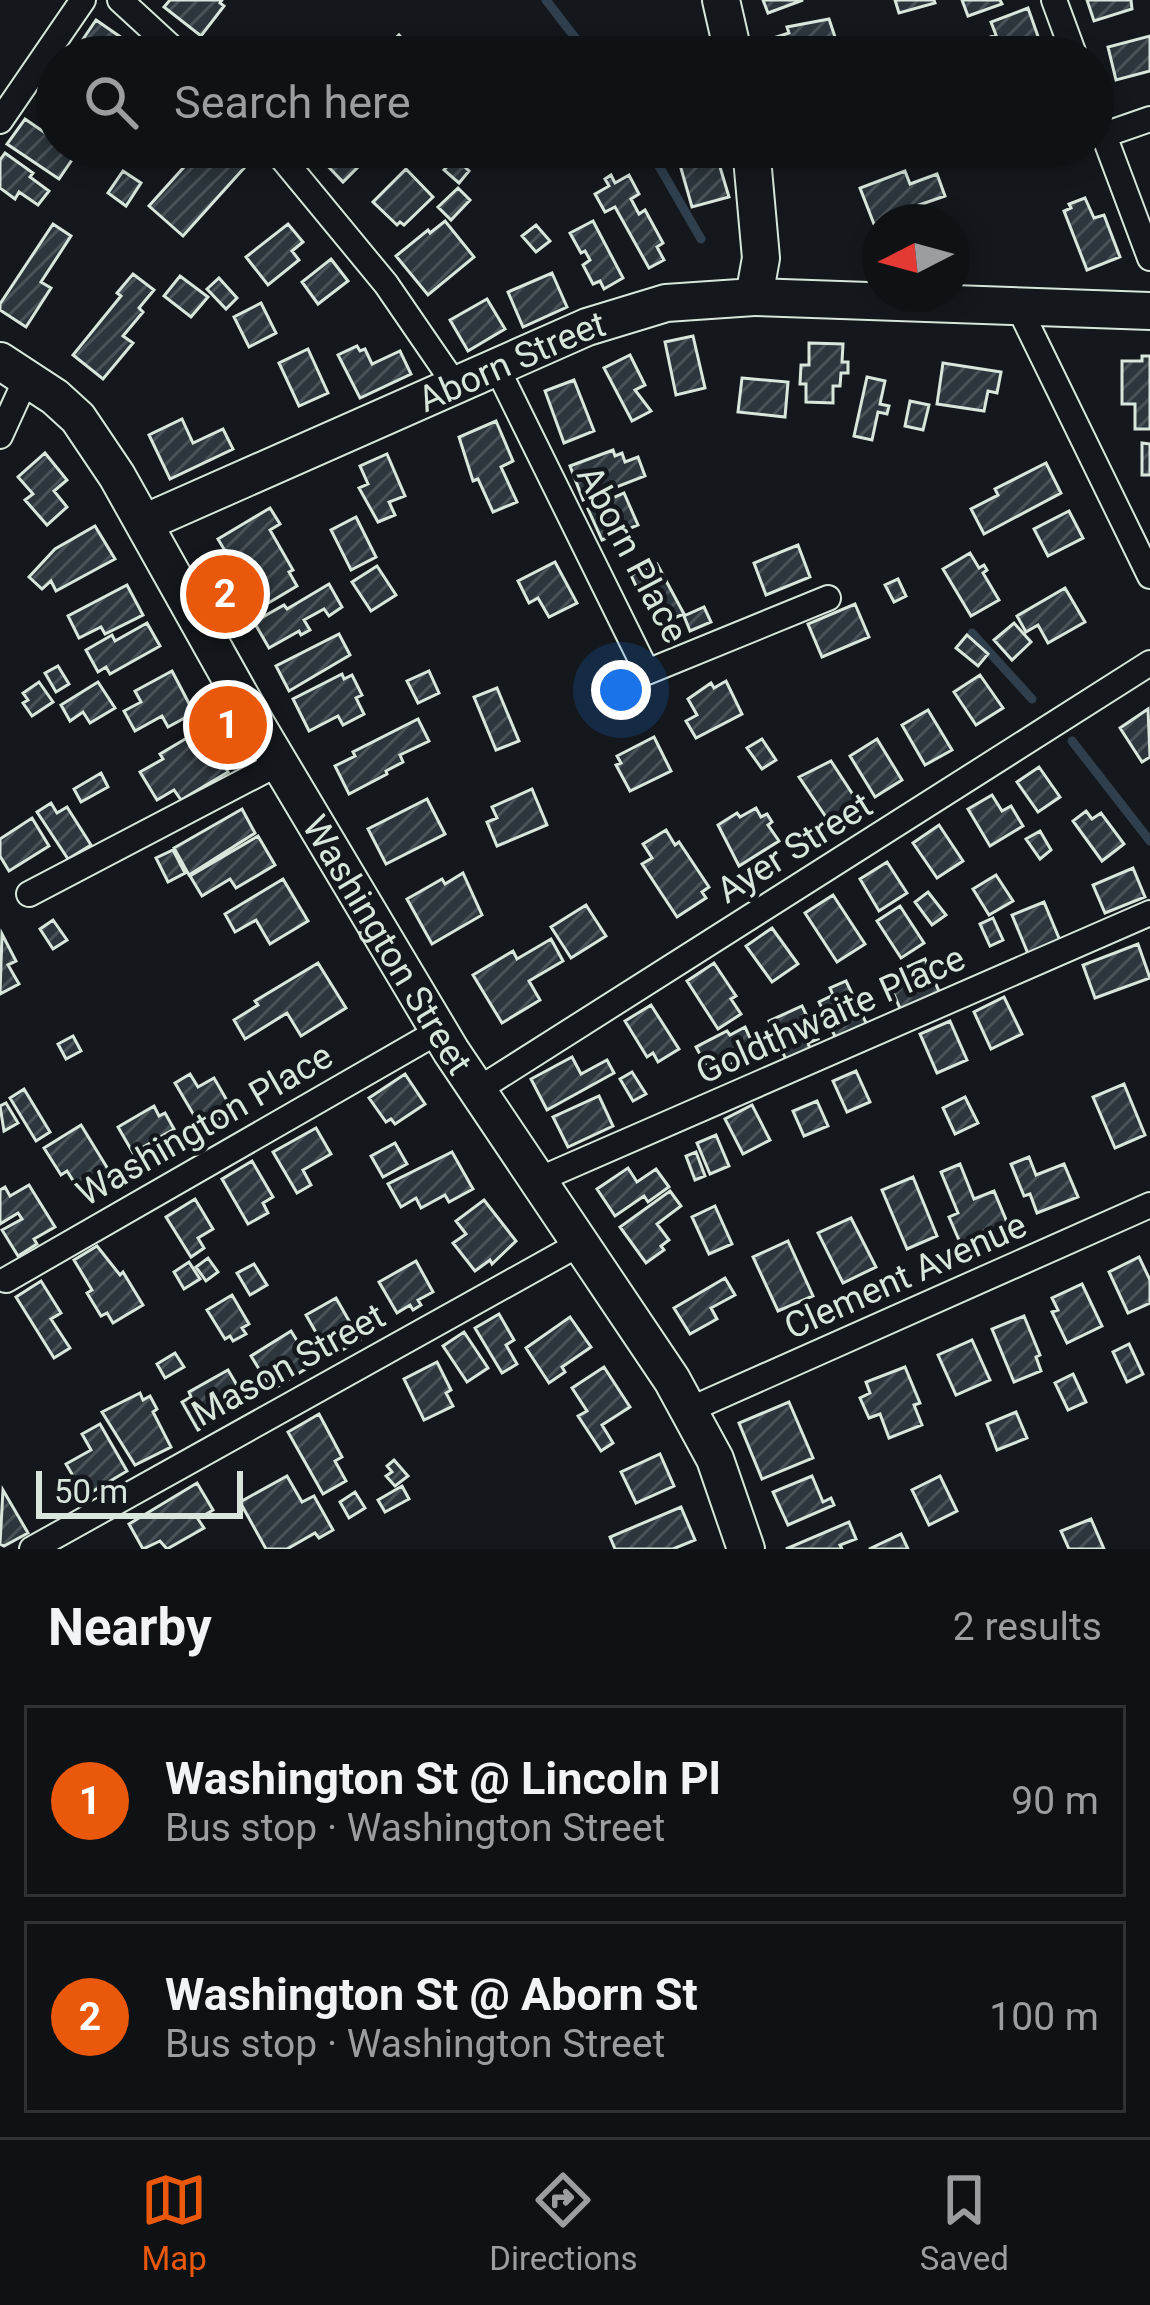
<!DOCTYPE html>
<html lang="en">
<head>
<meta charset="utf-8">
<style>
  :root { --surface:#0f1215; --page:#181b1e; --text:#f1f3f6; --muted:#9b9ea0; --line:#2f3234; --accent:#ea580c }
  body { margin:0; font-family:Roboto,sans-serif; background:var(--page); color:var(--text) }
  .compass { position:absolute; left:862px; top:204px; width:108px; height:108px; border-radius:50%; background:var(--surface); box-shadow:0 6px 18px #0003; rotate:264deg }
  .scale { position:absolute; left:36px; bottom:30px; width:207px; box-sizing:border-box; padding-left:12px; border:6px solid #d8e6dc; border-top:0; font-size:33px; line-height:42px; white-space:nowrap; color:#d8e6dc; -webkit-text-stroke:9px #14181c; paint-order:stroke }
  .you { position:absolute; left:621px; top:690px; width:42px; height:42px; margin:-30px; border:9px solid #fff; border-radius:50%; background:#1a73e8; box-shadow:0 0 0 18px #1a73e833 }
  .badge { display:grid; place-items:center; width:78px; height:78px; border-radius:50%; background:var(--accent); color:#fff; font-size:39px; font-weight:700 }
  .pin { position:absolute; translate:-50% -50%; border:6px solid #fff; box-shadow:0 3px 12px #0006 }
  .list { margin:0; padding:0; list-style:none }
  h2 { display:flex; justify-content:space-between; align-items:center; height:156px; margin:0; padding:0 48px; font-size:51px }
  h2 small { font-size:39px; font-weight:400; color:var(--muted) }
  .list li { display:grid; grid-template-columns:78px 1fr auto; gap:36px; align-items:center; box-sizing:border-box; height:192px; margin:0 24px 24px; padding:0 24px; border:3px solid var(--line); border-radius:0px }
  .list b { display:block; font-size:45px; white-space:nowrap }
  .list p { margin:0; font-size:39px; white-space:nowrap; color:var(--muted) }
  .list em { font-size:39px; font-style:normal; color:var(--muted) }
  .icon { flex:none; width:66px; height:66px; fill:none; stroke:currentColor; stroke-width:2; stroke-linecap:round; stroke-linejoin:round }
  .map { position:relative; flex:none; width:1150px; height:1549px; overflow:hidden }
  .search { position:absolute; background:var(--surface); box-shadow:0 6px 18px #0003; left:36px; right:36px; top:36px; height:132px; display:flex; align-items:center; gap:30px; box-sizing:border-box; padding:0 42px; border-radius:66px; color:var(--muted); font-size:45px }
  .sheet { height:588px; background:var(--surface) }
  nav { display:flex; justify-content:space-around; align-items:center; box-sizing:border-box; height:168px; border-top:3px solid var(--line); background:var(--surface); font-size:33px; color:var(--muted) }
  nav a { display:grid; justify-items:center; gap:6px }
  nav .on { color:var(--accent) }
  .map>svg:first-child { display:block }
  .lines { fill:none; stroke-linecap:round; stroke-linejoin:round }
  .stream { stroke:#2f3f4d; stroke-width:9 }
  .building { fill:url(#building-hatch); stroke:#d8e6dc; stroke-width:3 }
  .street-casing { stroke:#d8e6dc; stroke-width:28 }
  .secondary-casing { stroke:#d8e6dc; stroke-width:40 }
  .street { stroke:#14181c; stroke-width:24 }
  .secondary { stroke:#14181c; stroke-width:36 }
  .labels { text-anchor:middle; stroke-width:9; stroke-linejoin:round; paint-order:stroke }
  .street-label { font-size:36px; fill:#d8e6dc; stroke:#14181c }
</style>
</head>
<body>
<div class="map">
<svg width="1150" height="1549" viewBox="0 0 1150 1549">
  <defs>
    <pattern id="building-hatch" width="6" height="6" patternUnits="userSpaceOnUse" patternTransform="scale(3)"><rect width="6" height="6" fill="#2c363c"/><path d="M-1 1l2-2M0 6l6-6M5 7l2-2" fill="none" stroke="#4a5358"/></pattern>
  </defs>
  <rect width="100%" height="100%" fill="#14181c"/>
  <g class="lines">
    <!-- stream -->
    <path class="stream" d="M546 0 590 57
      M648 147 701 239
      M972 633 1032 699
      M1072 741 1150 841"/>
  </g>
  <!-- building -->
  <path class="building" d="M170 0H222L220 3 224 6 201 36 164 7Z
    M763 0H803L768 13Z
    M895 0H934L935 3 899 13Z
    M962 0H1000L1002 4 968 16Z
    M1087 0H1131L1132 9 1094 21Z
    M1028 8 1040 42 1000 57H967L963 47 996 35 991 22Z
    M829 19 836 40 810 48 813 57H772L767 40 789 33 787 27Z
    M96 20 122 38 110 57H71Z
    M399 35 418 56 376 57Z
    M1150 36V71L1116 80 1108 47Z
    M57 77V104L44 96Z
    M25 119 57 141V147H66L76 154 59 179 7 144Z
    M126 147H154L145 160Z
    M202 147 217 158 224 150 244 168 183 236 149 206Z
    M337 147H378L343 182 323 161Z
    M714 147 729 197 692 207 678 158Z
    M5 153 33 173 30 177 49 191 38 205 19 192 15 199 0 188V160Z
    M455 158 469 171 459 183 444 170Z
    M406 169 433 197 404 225 400 222 397 225 373 202Z
    M123 171 141 183 126 206 108 193Z
    M905 171 910 184 937 174 945 196 919 205 924 220 880 222 879 237 860 188Z
    M611 175 615 183 629 175 639 194 631 199 639 214 645 210 663 243 657 247 664 260 649 268 615 207 605 212 595 194 609 186 605 179Z
    M458 188 470 200 451 220 438 207Z
    M1085 198 1094 218 1104 215 1120 257 1087 270 1064 211 1071 208 1069 204Z
    M445 221 474 257 428 295 396 256 428 230 430 233Z
    M593 221 623 278 604 289 600 281 593 284 583 265 590 260 585 251 581 253 570 233Z
    M53 224 71 236 41 282 51 288 26 327 0 310V304Z
    M288 224 303 242 292 251 299 260 268 285 246 257Z
    M536 225 550 241 536 252 522 236Z
    M331 259 348 281 318 304 302 282Z
    M552 273 567 307 523 327 508 292Z
    M133 274 154 290 139 308 143 312 123 336 133 343 103 379 73 355 121 296 117 293Z
    M180 276 208 297 191 317 164 296Z
    M219 278 237 298 226 309 207 289Z
    M487 299 505 329 468 351 450 320Z
    M261 303 276 333 249 347 234 317Z
    M693 336 705 388 676 395 665 342Z
    M809 343 843 344 842 362H848V373H841L840 386H833V403L806 402V384H800L801 365H809Z
    M357 346 360 351 365 349 372 364 400 351 411 374 360 398 338 355Z
    M308 349 328 393 299 406 279 363Z
    M630 355 645 385 635 390 651 411 632 421 604 368Z
    M1142 356H1150V429H1135V404H1122V361H1142Z
    M943 363 1001 372 997 393 988 391 984 411 937 404Z
    M867 377 885 381 880 404 889 406 887 414 878 412 872 440 854 436Z
    M742 378 788 382 785 417 738 412Z
    M574 380 594 431 564 443 545 391Z
    M910 401 929 405 923 430 905 426Z
    M182 419 193 443 223 429 233 449 170 479 149 435Z
    M496 421 513 461 501 467 517 502 493 512 478 479 473 481 459 437Z
    M1142 443 1150 444V475H1142Z
    M613 450 615 456 622 453 625 462 638 457 645 476 583 500 570 466Z
    M45 453 67 480 54 491 67 507 47 525 25 500 33 494 18 477Z
    M387 454 405 496 389 502 395 515 378 522 359 488 368 484 360 466Z
    M1046 463 1061 493 984 534 971 509 998 495 995 489Z
    M624 493 638 525 602 540 588 509Z
    M270 508 280 524 270 530 293 570 289 572 297 586 265 605 257 592 251 595 218 539Z
    M1069 511 1083 538 1048 556 1034 529Z
    M356 517 376 557 351 570 331 530Z
    M95 526 115 559 56 591 51 581 42 589 29 577 55 549Z
    M798 545 810 577 766 595 754 563Z
    M970 553 979 568 984 565 987 570 983 573 999 600 971 616 943 569Z
    M555 562 577 603 549 617 538 598 529 603 518 581Z
    M657 564 684 614 669 620 661 599 645 606 631 575Z
    M377 566 396 595 371 611 352 582Z
    M898 579 906 596 894 602 885 585Z
    M329 584 342 607 329 616 324 609 304 620 310 630 301 635 299 631 269 648 254 622 284 605 287 609Z
    M127 585 143 615 105 634 101 627 79 638 68 616Z
    M1065 588 1085 622 1048 643 1038 625 1026 632 1017 616Z
    M855 604 869 637 822 657 808 624Z
    M704 607 711 622 690 631 684 616Z
    M147 623 160 646 110 674 106 667 98 672 86 650 112 635 115 641Z
    M1014 623 1031 642 1012 660 994 640Z
    M339 634 350 655 289 691 276 666Z
    M967 635 988 654 978 666 956 648Z
    M58 666 69 684 56 692 45 673Z
    M172 671 194 713 168 727 162 716 135 731 124 711 141 702 135 691Z
    M429 671 439 693 418 703 407 681Z
    M342 674 344 679 352 675 362 695 356 698 364 714 343 725 338 716 309 731 293 699Z
    M980 675 1003 708 976 725 954 692Z
    M726 681 742 714 696 738 686 721 697 715 688 699 711 683 714 688Z
    M39 682 53 702 32 716 23 703 28 700 23 693Z
    M98 682 115 708 90 723 83 712 70 721 61 705Z
    M497 688 519 741 496 750 474 697Z
    M1148 709 1150 757 1142 762 1120 728Z
    M928 710 952 750 925 765 902 725Z
    M418 719 429 741 400 755 403 762 386 771 387 774 349 794 335 766 355 756 353 752Z
    M202 729 228 772 181 800 174 790 157 800 140 772 163 759 160 754Z
    M654 737 671 771 630 791 616 765 621 763 617 756Z
    M762 739 776 760 762 769 747 748Z
    M877 739 902 780 875 797 850 756Z
    M831 761 861 807 832 826 799 777Z
    M1039 767 1060 797 1038 812 1017 782Z
    M101 773 108 787 81 802 74 789Z
    M532 789 547 825 497 846 487 822 497 818 492 807Z
    M992 795 1002 811 1011 806 1023 826 990 846 968 809Z
    M427 799 445 834 386 864 368 829Z
    M51 803 57 813 67 807 91 845 68 859 37 812Z
    M756 808 761 817 767 814 772 822 768 825 779 841 739 866 718 825 737 813 740 817Z
    M242 809 255 833 189 875 174 848Z
    M1086 811 1092 819 1101 813 1124 844 1102 861 1073 821Z
    M32 818 49 846 9 871 0 856V839Z
    M939 825 963 861 937 878 913 843Z
    M666 830 675 845 679 842 709 887 702 892 706 898 677 917 642 864 652 858 643 844Z
    M1040 831 1051 850 1040 859 1026 839Z
    M258 836 275 865 236 888 230 879 202 896 190 876Z
    M173 850 185 873 168 882 156 858Z
    M887 862 907 893 879 911 860 879Z
    M1133 868 1145 897 1105 913 1093 885Z
    M463 873 482 915 432 944 407 899 442 879 445 884Z
    M996 875 1013 901 989 915 973 889Z
    M283 879 308 921 270 944 256 920 235 932 225 914Z
    M928 892 946 915 932 925 915 902Z
    M833 895 865 944 837 962 805 913Z
    M1044 902 1061 943 1029 956 1012 915Z
    M586 905 606 936 571 958 551 927Z
    M900 906 924 943 901 958 877 921Z
    M993 918 1003 940 990 946 980 924Z
    M53 920 67 940 53 949 40 929Z
    M772 928 798 964 772 982 746 946Z
    M2 934 16 961 8 965 19 984 0 994Z
    M551 939 563 961 529 981 540 1000 502 1023 473 975 513 951 517 959Z
    M1138 944 1150 978 1095 998 1083 965Z
    M925 959 941 996 902 1013 890 985 900 981 896 972Z
    M318 963 346 1008 301 1036 287 1013 245 1039 234 1020 258 1005 255 1001Z
    M714 963 736 996 731 999 741 1014 718 1029 687 981Z
    M846 981 869 1029 838 1043 819 1002 833 995 830 988Z
    M1004 997 1022 1034 991 1049 974 1012Z
    M651 1005 679 1049 658 1062 653 1053 647 1057 625 1021Z
    M802 1006 818 1039 808 1043 811 1051 787 1062 769 1021Z
    M950 1021 967 1060 937 1073 920 1034Z
    M745 1027 752 1042 737 1050 741 1059 711 1075 696 1047 727 1031 730 1035Z
    M73 1036 81 1051 66 1059 58 1044Z
    M572 1057 581 1074 607 1060 614 1073 547 1110 531 1079Z
    M856 1071 870 1102 847 1112 833 1081Z
    M632 1072 646 1094 633 1101 620 1079Z
    M190 1074 198 1087 214 1078 233 1111 202 1129 175 1083Z
    M405 1074 425 1104 395 1124 391 1119 386 1122 369 1098Z
    M1124 1084 1145 1135 1115 1148 1093 1097Z
    M24 1089 50 1132 36 1141 10 1098Z
    M599 1096 613 1126 568 1147 553 1117Z
    M965 1097 978 1123 955 1134 943 1108Z
    M817 1101 828 1126 804 1136 793 1111Z
    M6 1103 18 1123 4 1131 0 1106Z
    M752 1105 770 1140 743 1154 725 1119Z
    M154 1106 159 1116 165 1113 174 1129 133 1153 118 1127Z
    M81 1125 111 1174 81 1193 67 1171 61 1175 44 1148Z
    M316 1128 331 1154 303 1170 311 1185 297 1193 273 1152Z
    M716 1135 729 1166 710 1174 697 1143Z
    M395 1143 407 1164 383 1177 371 1156Z
    M452 1152 473 1189 449 1202 445 1195 421 1208 416 1198 401 1207 388 1184Z
    M696 1152 705 1176 695 1180 686 1156Z
    M1029 1157 1036 1175 1064 1164 1078 1197 1037 1213 1030 1194 1024 1196 1011 1164Z
    M252 1161 273 1197 263 1203 268 1213 248 1224 222 1179Z
    M960 1164 974 1199 994 1191 1009 1227 962 1247 949 1217 958 1213 941 1172Z
    M628 1168 637 1182 656 1169 669 1187 648 1202 644 1196 615 1216 597 1189Z
    M913 1177 937 1236 907 1249 882 1190Z
    M29 1185 55 1227 34 1239 37 1244 18 1256 2 1230 22 1219 18 1213 0 1224V1190L5 1187 10 1196Z
    M670 1191 681 1206 657 1224 669 1240 661 1246 664 1250 646 1263 620 1227Z
    M195 1199 213 1229 198 1238 204 1248 191 1257 166 1217Z
    M484 1200 516 1241 492 1264 490 1260 475 1271 453 1243 466 1234 456 1221Z
    M715 1206 732 1244 709 1254 692 1217Z
    M851 1218 876 1267 843 1283 818 1233Z
    M788 1241 813 1296 778 1311 753 1257Z
    M97 1246 120 1275 123 1272 143 1305 113 1323 107 1313 101 1316 87 1293 92 1290 74 1260Z
    M1139 1257 1150 1280V1303L1128 1313 1109 1272Z
    M208 1258 218 1272 206 1281 196 1267Z
    M416 1261 433 1292 418 1300 421 1305 413 1310 410 1305 397 1313 379 1282Z
    M189 1262 200 1279 184 1289 174 1272Z
    M254 1264 267 1285 250 1295 237 1273Z
    M725 1278 735 1295 711 1308 717 1319 690 1334 674 1308Z
    M41 1281 61 1313 51 1319 70 1348 54 1358 16 1297Z
    M1082 1284 1102 1326 1067 1343 1052 1312 1058 1310 1052 1298Z
    M232 1295 249 1324 242 1328 246 1334 233 1341 230 1336 225 1339 207 1310Z
    M336 1298 360 1340 330 1357 306 1315Z
    M499 1314 514 1340 506 1345 517 1364 502 1373 475 1328Z
    M1024 1316 1040 1355 1036 1357 1041 1371 1014 1382 992 1329Z
    M570 1317 591 1347 562 1367 565 1372 549 1383 526 1348Z
    M291 1331 312 1365 272 1390 251 1356Z
    M464 1332 488 1368 467 1382 443 1346Z
    M972 1340 990 1380 956 1395 938 1355Z
    M1129 1344 1143 1374 1127 1382 1113 1352Z
    M175 1353 184 1367 165 1378 157 1364Z
    M437 1362 451 1390 446 1393 453 1406 424 1420 404 1379Z
    M604 1367 630 1407 602 1425 613 1443 601 1451 578 1416 587 1411 572 1388Z
    M905 1367 920 1403 914 1405 922 1425 889 1438 880 1414 869 1418 860 1398 870 1393 866 1382Z
    M228 1370 247 1402 198 1430 182 1402 191 1397 189 1392Z
    M1073 1374 1086 1402 1068 1410 1055 1383Z
    M140 1393 143 1400 150 1396 157 1409 153 1412 171 1447 135 1465 102 1412Z
    M789 1402 813 1458 762 1479 739 1423Z
    M1016 1412 1027 1438 997 1450 987 1424Z
    M319 1414 342 1457 335 1461 346 1481 323 1494 288 1432Z
    M100 1424 127 1471 85 1496 66 1464 91 1450 82 1434Z
    M660 1454 674 1486 636 1503 621 1472Z
    M394 1460 408 1476 395 1486 386 1476 392 1472 387 1466Z
    M287 1476 302 1502 314 1496 333 1530 319 1538 315 1533 287 1549H266L240 1502Z
    M812 1476 823 1502 831 1498 834 1505 788 1525 773 1492Z
    M940 1476 957 1511 929 1525 912 1490Z
    M197 1483 213 1510 198 1519 204 1528 167 1549 160 1541 143 1549 129 1524Z
    M402 1486 409 1499 385 1512 378 1500Z
    M3 1490 28 1533 4 1546 0 1544Z
    M355 1492 365 1508 349 1518 340 1502Z
    M681 1507 695 1540 673 1549H615L610 1537Z
    M1091 1519 1104 1549H1069L1061 1531Z
    M849 1522 856 1539 840 1545 842 1549H786Z
    M901 1534 908 1549H869Z"/>
  <g class="lines">
    <!-- street casing -->
    <g class="street-casing">
      <path id="street" d="M120 0 182 57
        M1054 0 1075 57
        M1093 106 1150 258
        M0 121 83 0
        M1104 135 1150 119
        M273 147 386 284 456 386
        M1019 308 1150 576
        M497 368 647 672 828 598
        M0 436 27 377
        M29 894 279 763
        M476 1091 1150 663
        M538 1180 1150 913
        M6 1280 439 1031
        M689 1410 1150 1205
        M32 1549 581 1243"/>
    </g>
    <!-- secondary casing -->
    <g class="secondary-casing">
      <g id="secondary">
        <path d="M721 0 734 57"/>
        <path d="M754 297 1150 311"/>
        <path id="s1" d="M0 361 55 397 78 418 117 476 256 724 451 1051 672 1380 715 1459 746 1549"/>
        <path id="s2" d="M144 523 587 327 666 303 754 297 761 258 751 147"/>
      </g>
    </g>
    <!-- street -->
    <use href="#street" class="street"/>
    <!-- secondary -->
    <use href="#secondary" class="secondary"/>
  </g>
  <g class="labels">
    <!-- street labels -->
    <g class="street-label">
      <text dy="13" stroke="none"><textPath href="#s2" startOffset="402">Aborn Street</textPath></text>
      <text transform="translate(633 554) rotate(62)" y="13">Aborn Place</text>
      <text transform="translate(794 847) rotate(-32)" y="13">Ayer Street</text>
      <text dy="13" stroke="none"><textPath href="#s1" startOffset="708">Washington Street</textPath></text>
      <text transform="translate(830 1014) rotate(-24)" y="13">Goldthwaite Place</text>
      <text transform="translate(204 1124) rotate(-30)" y="13">Washington Place</text>
      <text transform="translate(905 1275) rotate(-24)" y="13">Clement Avenue</text>
      <text transform="translate(288 1364) rotate(-29)" y="13">Mason Street</text>
    </g>
  </g>
</svg>
<svg class="compass" viewBox="-18 -18 36 36"><path d="M0-13l5 13h-10z" fill="#e53935"/><path d="M0 13l5-13h-10z" fill="#9b9ea0"/></svg>
<div class="scale">50 m</div>
<div class="you"></div>
<div class="pin badge" style="left:228px;top:725px">1</div>
<div class="pin badge" style="left:225px;top:594px">2</div>
<div class="search"><svg class="icon" aria-label="search" viewBox="0 0 24 24"><circle cx="10" cy="10" r="6"/><path d="M15 15l6 6"/></svg>Search here</div>
</div>
<section class="sheet">
<h2>Nearby<small>2 results</small></h2>
<ul class="list">
<li><span class="badge">1</span><div><b>Washington St @ Lincoln Pl</b><p>Bus stop · Washington Street</p></div><em>90 m</em></li>
<li><span class="badge">2</span><div><b>Washington St @ Aborn St</b><p>Bus stop · Washington Street</p></div><em>100 m</em></li>
</ul>
</section>
<nav>
<a class="on"><svg class="icon" aria-label="map" viewBox="0 0 24 24"><path d="M3 6l6-2 6 2 6-2v14l-6 2-6-2-6 2zM9 4v14M15 6v14"/></svg>Map</a>
<a><svg class="icon" aria-label="directions" viewBox="0 0 24 24"><path d="M12 3l9 9-9 9-9-9zM9 14v-3h6M13 9l2 2-2 2"/></svg>Directions</a>
<a><svg class="icon" aria-label="saved" viewBox="0 0 24 24"><path d="M7 4h10v16l-5-4-5 4z"/></svg>Saved</a>
</nav>
</body>
</html>
